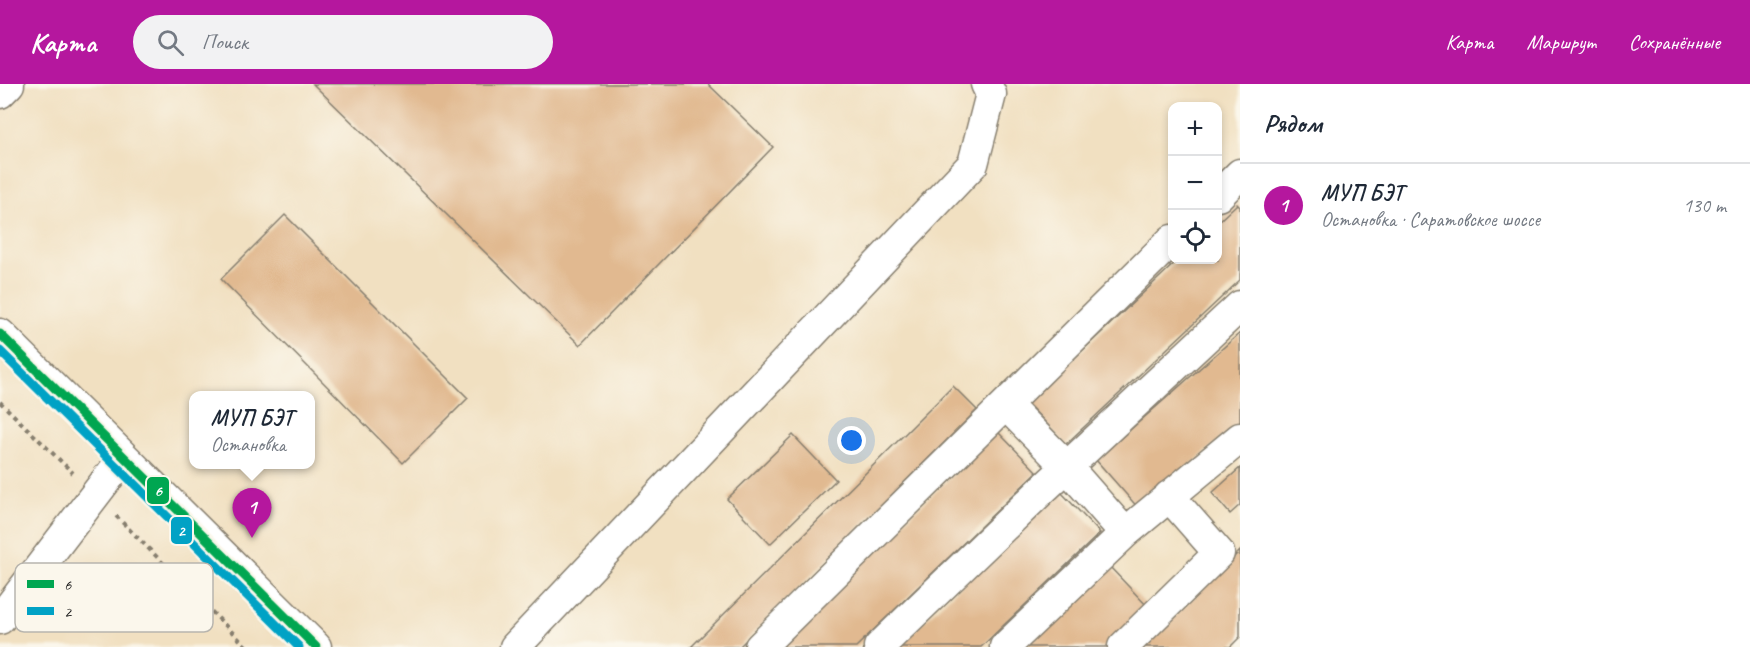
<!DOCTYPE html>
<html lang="ru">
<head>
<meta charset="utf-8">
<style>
  :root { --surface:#fff; --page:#f2f2f3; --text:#1f2937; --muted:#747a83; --line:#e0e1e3; --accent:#b5179e }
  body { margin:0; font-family:Caveat,sans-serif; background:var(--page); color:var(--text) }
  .controls { position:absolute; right:18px; top:18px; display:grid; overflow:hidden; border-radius:12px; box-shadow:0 3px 9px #0003 }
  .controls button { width:54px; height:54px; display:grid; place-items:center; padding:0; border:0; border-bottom:2px solid var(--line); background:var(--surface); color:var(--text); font:30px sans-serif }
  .you { position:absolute; left:852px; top:357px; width:21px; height:21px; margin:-15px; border:4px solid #fff; border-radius:50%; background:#1a73e8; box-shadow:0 0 0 9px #1a73e833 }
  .badge { display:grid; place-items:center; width:39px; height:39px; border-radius:50%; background:var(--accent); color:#fff; font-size:20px; font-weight:700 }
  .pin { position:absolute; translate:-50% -50px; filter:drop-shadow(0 2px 3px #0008) }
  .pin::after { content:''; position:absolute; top:32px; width:21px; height:18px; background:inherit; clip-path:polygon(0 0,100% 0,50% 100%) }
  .popup { position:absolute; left:189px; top:307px; width:126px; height:78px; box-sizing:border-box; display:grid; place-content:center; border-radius:12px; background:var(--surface); filter:drop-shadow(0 2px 4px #0005); font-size:20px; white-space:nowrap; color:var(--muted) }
  .popup b { font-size:22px; color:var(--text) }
  .popup::after { content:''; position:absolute; left:50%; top:100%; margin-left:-12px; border:12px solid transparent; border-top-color:var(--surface) }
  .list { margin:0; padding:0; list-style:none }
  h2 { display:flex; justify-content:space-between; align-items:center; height:78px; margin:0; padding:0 24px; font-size:26px }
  h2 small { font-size:20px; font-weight:400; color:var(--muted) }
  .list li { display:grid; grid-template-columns:39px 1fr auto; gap:18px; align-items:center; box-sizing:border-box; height:84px; padding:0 24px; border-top:2px solid var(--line) }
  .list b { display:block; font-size:22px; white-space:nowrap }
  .list p { margin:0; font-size:20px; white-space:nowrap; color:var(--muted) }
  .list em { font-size:20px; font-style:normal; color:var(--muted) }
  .icon { flex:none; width:33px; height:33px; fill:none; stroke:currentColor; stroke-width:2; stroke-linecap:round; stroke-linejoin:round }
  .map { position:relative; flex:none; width:1240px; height:563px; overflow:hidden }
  header { display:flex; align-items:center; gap:36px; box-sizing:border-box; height:84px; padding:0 30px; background:var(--accent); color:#fff }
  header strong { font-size:28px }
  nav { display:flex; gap:33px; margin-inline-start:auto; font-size:21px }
  .search { width:420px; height:54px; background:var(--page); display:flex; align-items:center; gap:15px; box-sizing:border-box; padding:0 21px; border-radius:33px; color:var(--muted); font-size:22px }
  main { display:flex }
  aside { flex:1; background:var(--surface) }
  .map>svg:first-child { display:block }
  .building { fill:#e1b990 }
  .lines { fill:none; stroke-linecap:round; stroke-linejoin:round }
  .minor-casing { stroke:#867e6e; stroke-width:33 }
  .path { stroke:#867e6e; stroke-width:4; stroke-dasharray:4.5 4.5; stroke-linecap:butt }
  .minor { stroke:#fff; stroke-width:30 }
  .bus-1-casing { stroke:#fbf7ec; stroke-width:14 }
  .bus-2-casing { stroke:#fbf7ec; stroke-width:14 }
  .bus-1 { stroke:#00a651; stroke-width:9 }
  .bus-2 { stroke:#01a2c5; stroke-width:9 }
  .key { fill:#fbf7ec; stroke:#b8b5ae; stroke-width:1.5 }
  .key-label { font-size:16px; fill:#1c1c1c }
  .line-badge { stroke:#fbf7ec; stroke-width:2 }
  .badge-label { font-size:16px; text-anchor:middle; font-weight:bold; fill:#fff }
</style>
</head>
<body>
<header>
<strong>Карта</strong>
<div class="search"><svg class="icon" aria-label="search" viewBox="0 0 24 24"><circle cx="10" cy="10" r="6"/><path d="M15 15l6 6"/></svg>Поиск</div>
<nav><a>Карта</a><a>Маршрут</a><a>Сохранённые</a></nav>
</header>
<main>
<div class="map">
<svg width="1240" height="563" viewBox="0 0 1240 563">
  <rect width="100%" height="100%" fill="#fbf7ec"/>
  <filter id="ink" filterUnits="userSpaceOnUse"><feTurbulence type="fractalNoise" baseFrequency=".0167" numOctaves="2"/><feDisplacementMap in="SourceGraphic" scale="12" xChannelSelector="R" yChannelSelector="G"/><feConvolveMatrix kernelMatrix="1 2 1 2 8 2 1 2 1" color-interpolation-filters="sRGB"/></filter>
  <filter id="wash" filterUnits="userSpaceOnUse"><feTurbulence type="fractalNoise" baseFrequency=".008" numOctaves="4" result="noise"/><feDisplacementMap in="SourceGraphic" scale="24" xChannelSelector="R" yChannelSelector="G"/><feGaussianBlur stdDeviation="1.35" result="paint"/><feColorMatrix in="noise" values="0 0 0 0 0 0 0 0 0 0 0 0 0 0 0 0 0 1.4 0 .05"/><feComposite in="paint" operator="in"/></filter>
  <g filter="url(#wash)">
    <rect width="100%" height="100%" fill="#f1e0c1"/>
    <g id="blocks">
      <!-- building -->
      <path class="building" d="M313 0H708L773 63 580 261Z
        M1237 120 1240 123V196L1066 360 1027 319 1178 176H1218V138Z
        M285 131 468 314 403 379 221 195Z
        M1240 249V338L1140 426 1096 376Z
        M953 302 977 326 739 563H691Z
        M998 348 1037 388 856 563H774Z
        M793 351 836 396 770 460 727 415Z
        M1240 384V421L1230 430 1212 409Z
        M1060 407 1100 449 981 563H897Z
        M1240 467V553L1230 563H1144Z
        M1110 483 1148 523 1106 563H1026Z"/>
    </g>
  </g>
  <g filter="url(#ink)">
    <use href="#blocks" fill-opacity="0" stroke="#867e6e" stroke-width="1.5"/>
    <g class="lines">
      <!-- minor casing -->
      <g class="minor-casing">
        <path id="minor" d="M0 9 9 0
          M1218 112 1240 90
          M0 250 316 563
          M1006 321 1067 383 1125 449
          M0 535 124 373
          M515 563 973 80 991 10 986 0
          M760 563 1172 156
          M879 563 1041 407 1240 222
          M1005 563 1125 449 1240 354
          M1123 563 1219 469 1169 412"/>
      </g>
      <!-- path -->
      <path class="path" d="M0 318 73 389
        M116 432 247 563"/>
      <!-- minor -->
      <use href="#minor" class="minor"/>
      <!-- bus-1 casing -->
      <g class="bus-1-casing">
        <path id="bus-1" d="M0 250 316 563"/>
      </g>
      <!-- bus-2 casing -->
      <g class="bus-2-casing">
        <path id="bus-2" d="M0 267 299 563"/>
      </g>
      <!-- bus-1 -->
      <use href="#bus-1" class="bus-1"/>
      <!-- bus-2 -->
      <use href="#bus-2" class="bus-2"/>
    </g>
  </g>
  <!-- legend -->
  <rect x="15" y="479" width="198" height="69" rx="9" class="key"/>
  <rect x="27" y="496" width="27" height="8" fill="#00a651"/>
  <rect x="27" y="523" width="27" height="8" fill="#01a2c5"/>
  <g class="key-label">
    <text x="64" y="506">6</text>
    <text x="64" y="533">2</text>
  </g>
  <g class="line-badge">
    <rect x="146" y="392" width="24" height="29" rx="6" fill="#00a651"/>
    <rect x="170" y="432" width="23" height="29" rx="6" fill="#01a2c5"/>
  </g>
  <g class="badge-label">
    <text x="158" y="412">6</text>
    <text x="181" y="452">2</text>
  </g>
</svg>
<div class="controls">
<button>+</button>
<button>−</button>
<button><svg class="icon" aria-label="locate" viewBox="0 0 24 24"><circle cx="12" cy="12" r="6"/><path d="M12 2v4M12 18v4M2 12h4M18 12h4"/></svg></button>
</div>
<div class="you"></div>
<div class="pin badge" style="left:252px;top:454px">1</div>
<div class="popup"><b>МУП БЭТ</b>Остановка</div>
</div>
<aside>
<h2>Рядом<small></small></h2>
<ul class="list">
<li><span class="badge">1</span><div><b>МУП БЭТ</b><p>Остановка · Саратовское шоссе</p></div><em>130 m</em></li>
</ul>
</aside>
</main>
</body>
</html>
